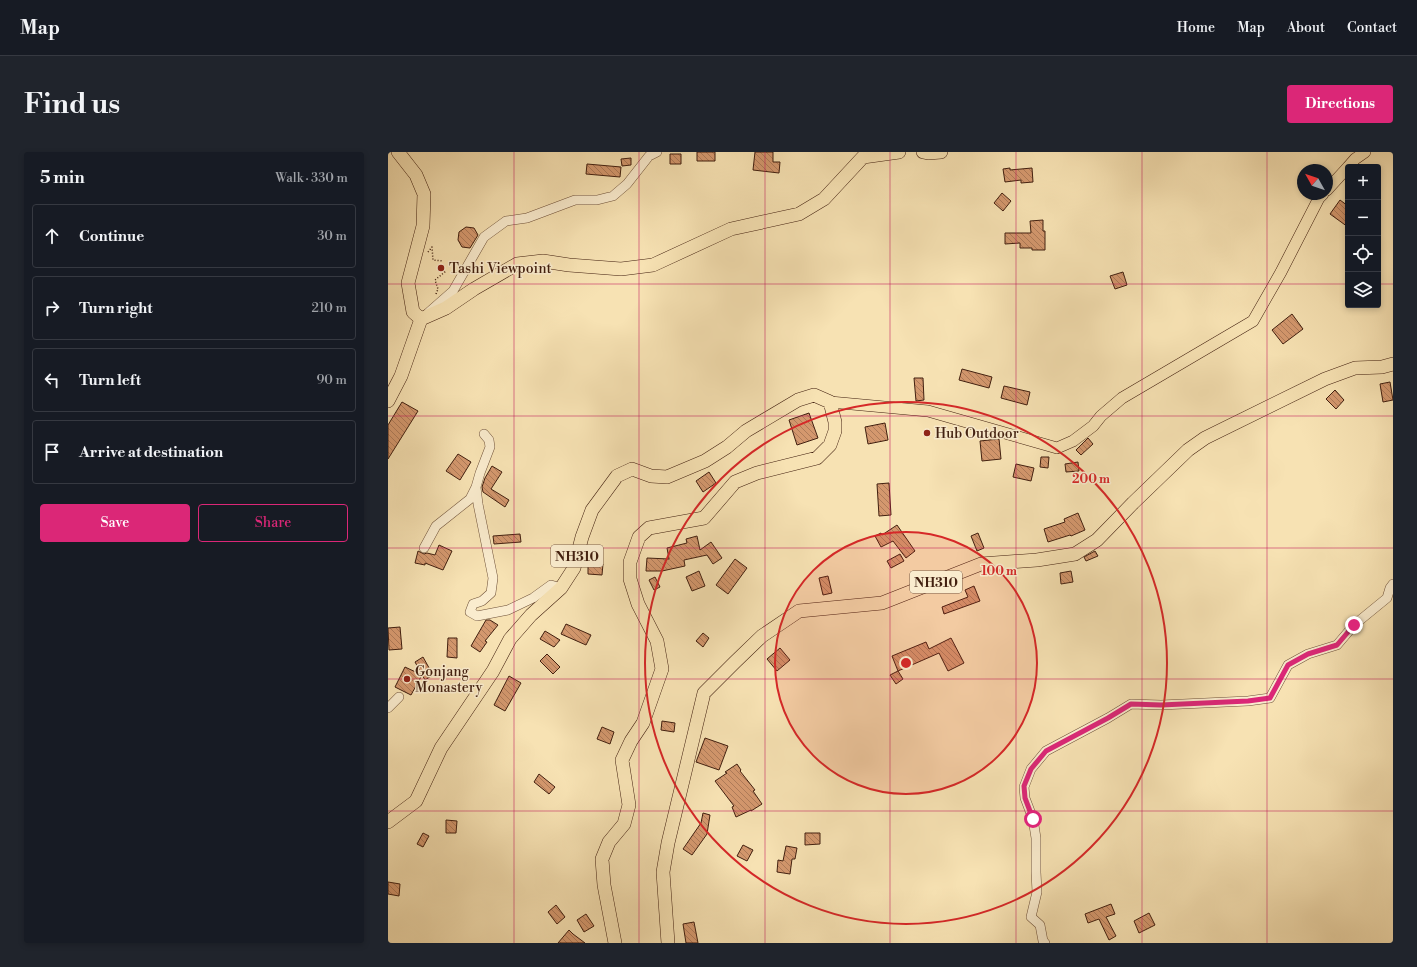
<!DOCTYPE html>
<html lang="en">
<head>
<meta charset="utf-8">
<style>
  :root { --surface:#171b24; --page:#20242c; --text:#f1f3f6; --muted:#9ea1a6; --line:#363941; --accent:#db2777 }
  body { margin:0; font-family:"Libre Bodoni",serif; background:var(--page); color:var(--text) }
  .controls { position:absolute; right:12px; top:12px; display:grid; overflow:hidden; border-radius:4px; box-shadow:0 2px 6px #0003 }
  .controls button { width:36px; height:36px; display:grid; place-items:center; padding:0; border:0; border-bottom:1px solid var(--line); background:var(--surface); color:var(--text); font:20px sans-serif }
  .compass { position:absolute; left:909px; top:12px; width:36px; height:36px; border-radius:50%; background:var(--surface); box-shadow:0 2px 6px #0003; rotate:310deg }
  .stop { position:absolute; width:12px; height:12px; margin:-9px; border:3px solid #db2777; border-radius:50%; background:#fff }
  .stop.end { background:#db2777; border-color:#fff; box-shadow:0 1px 4px #0008 }
  .list { margin:0; padding:0; list-style:none }
  h2 { display:flex; justify-content:space-between; align-items:center; height:52px; margin:0; padding:0 16px; font-size:17px }
  h2 small { font-size:13px; font-weight:400; color:var(--muted) }
  .list li { display:grid; grid-template-columns:26px 1fr auto; gap:12px; align-items:center; box-sizing:border-box; height:64px; margin:0 8px 8px; padding:0 8px; border:1px solid var(--line); border-radius:4px }
  .list b { display:block; font-size:15px; white-space:nowrap }
  .list em { font-size:13px; font-style:normal; color:var(--muted) }
  .actions { display:flex; gap:8px; padding:12px 16px }
  .actions a { flex:1; padding:9px 0; border:1px solid var(--accent); border-radius:4px; text-align:center; font-size:14px; color:var(--accent) }
  .actions .main { background:var(--accent); color:#fff }
  .icon { flex:none; width:22px; height:22px; fill:none; stroke:currentColor; stroke-width:2; stroke-linecap:round; stroke-linejoin:round }
  .map { position:relative; flex:none; width:1005px; height:791px; overflow:hidden; border-radius:4px }
  header { display:flex; align-items:center; gap:24px; box-sizing:border-box; height:56px; padding:0 20px; background:var(--surface); border-bottom:1px solid var(--line) }
  header strong { font-size:19px }
  nav { display:flex; gap:22px; margin-inline-start:auto; font-size:14px }
  .intro { display:flex; align-items:center; justify-content:space-between; box-sizing:border-box; height:96px; padding:0 24px }
  h1 { margin:0; font-size:28px }
  .button { padding:10px 18px; border-radius:4px; background:var(--accent); color:#fff; font-size:14px; font-weight:700 }
  main { display:flex; gap:24px; padding:0 24px }
  aside { flex:1; background:var(--surface); border-radius:4px; box-shadow:0 2px 6px #0003 }
  .map>svg:first-child { display:block }
  .building { fill:url(#building-back-hatch); stroke:#411f0f }
  .lines { fill:none; stroke-linecap:round; stroke-linejoin:round }
  .minor-casing { stroke:#6e5038; stroke-width:10 }
  .major-casing { stroke:#411f0f; stroke-width:12 }
  .highway-casing { stroke:#411f0f; stroke-width:14 }
  .path { stroke:#411f0f; stroke-width:1.5; stroke-dasharray:1 2; stroke-linecap:butt }
  .minor { stroke:#faecce; stroke-width:9 }
  .major { stroke:#f7e2b3; stroke-width:11 }
  .highway { stroke:#f7e2b3; stroke-width:13 }
  .route { stroke:#db2777; stroke-width:5 }
  .grid { fill:none; stroke:#c2185b; stroke-width:1; stroke-opacity:0.55 }
  .ring { fill:none; stroke:#d62828; stroke-width:2 }
  .poi-dot { fill:#8f2418; stroke:#faecce; stroke-width:1.5 }
  .labels { text-anchor:middle; stroke-width:3; stroke-linejoin:round; paint-order:stroke }
  .shield { fill:#faecce; stroke:#785c48; stroke-width:1 }
  .shield-label { font-size:13px; font-weight:bold; fill:#411f0f }
  .poi-label { font-size:14px; fill:#411f0f; stroke:#faecce; text-anchor:start }
  .centre { fill:#d62828; stroke:#faecce; stroke-width:2 }
  .ring-label { font-size:12px; text-anchor:middle; font-weight:bold; fill:#d62828; stroke:#faecce; stroke-width:3; stroke-linejoin:round; paint-order:stroke }
</style>
</head>
<body>
<header>
<strong>Map</strong>
<nav><a>Home</a><a>Map</a><a>About</a><a>Contact</a></nav>
</header>
<div class="intro"><h1>Find us</h1><a class="button">Directions</a></div>
<main>
<aside>
<h2>5 min<small>Walk · 330 m</small></h2>
<ul class="list">
<li><svg class="icon" aria-label="ahead" viewBox="0 0 24 24"><path d="M12 20V5M6 11l6-6 6 6"/></svg><div><b>Continue</b></div><em>30 m</em></li>
<li><svg class="icon" aria-label="right" viewBox="0 0 24 24"><path d="M7 20v-9h11M14 6l5 5-5 5"/></svg><div><b>Turn right</b></div><em>210 m</em></li>
<li><svg class="icon" aria-label="left" viewBox="0 0 24 24"><path d="M17 20v-9H6M10 6l-5 5 5 5"/></svg><div><b>Turn left</b></div><em>90 m</em></li>
<li><svg class="icon" aria-label="arrive" viewBox="0 0 24 24"><path d="M6 21V4h12l-3 4 3 4H6"/></svg><div><b>Arrive at destination</b></div></li>
</ul>
<div class="actions"><a class="main">Save</a><a>Share</a></div>
</aside>
<div class="map">
<svg width="1005" height="791" viewBox="0 0 1005 791">
  <defs>
    <pattern id="building-back-hatch" width="6" height="6" patternUnits="userSpaceOnUse"><rect width="6" height="6" fill="#d4986e"/><path d="M-1 5l2 2M0 0l6 6M5-1l2 2" fill="none" stroke="#ae7b59"/></pattern>
  </defs>
  <rect width="100%" height="100%" fill="#f7e2b3"/>
  <filter id="stains"><feTurbulence type="fractalNoise" baseFrequency=".005" numOctaves="4"/><feColorMatrix values="0 0 0 0 .2 0 0 0 0 .09 0 0 0 0 .02 0 0 0 .5 -.17"/></filter>
  <radialGradient id="worn" r=".72"><stop offset=".6" stop-color="#630" stop-opacity="0"/><stop offset="1" stop-color="#630" stop-opacity=".3"/></radialGradient>
  <!-- building -->
  <path class="building" d="M309 0H327V9H309Z
    M367 0H385V10H392L391 21 365 18Z
    M282 2H293V12H282Z
    M243 6V13L234 14 233 7Z
    M199 12 233 15 232 25 198 22Z
    M622 16V18L644 16 645 30 633 31V28L617 30 615 17Z
    M614 41 623 49 615 59 606 51Z
    M952 48 960 54V75L942 62Z
    M655 68V79H657V98H644V96H632V91L617 92V81H643L642 69Z
    M78 75 86 76 90 83 82 96 74 95 70 88 71 80Z
    M735 120 739 133 727 137 722 124Z
    M904 162 915 177 895 192 884 178Z
    M574 217 604 225 601 236 571 228Z
    M526 226H535L536 248 528 249Z
    M1002 230 1005 248 995 250 992 232Z
    M616 234 642 240 639 253 613 246Z
    M947 238 956 248 948 257 938 247Z
    M14 250 30 259 0 307V273Z
    M421 261 430 286 409 293 401 268Z
    M497 271 500 288 480 292 477 275Z
    M700 286 705 292 693 303 688 298Z
    M611 287 613 307 594 309 592 289Z
    M70 302 83 310 72 328 58 319Z
    M653 305H661L660 316 652 315Z
    M690 310 691 319 678 320 677 312Z
    M628 312 646 316 643 329 625 325Z
    M104 314 114 320 103 337 121 348 117 355 95 340 94 335 97 326Z
    M321 320 328 331 315 340 308 329Z
    M501 331 503 363 491 364 489 332Z
    M690 361 697 378 683 384 682 383 660 390 656 377 677 370 676 367Z
    M509 373 527 399 518 406 505 389 493 395 487 384 493 381 494 383Z
    M590 381 596 396 589 399 583 384Z
    M132 382 133 390 106 392 105 384Z
    M309 384 312 398 323 390 334 406 325 412 319 403 296 408 297 414 274 419H258L259 406 281 407 279 396 299 391 298 387Z
    M51 393 64 399 55 418 37 411V413L27 411 30 399 36 402 39 401 47 403Z
    M707 399 710 404 698 409 696 405Z
    M512 402 516 409 503 416 499 409Z
    M347 407 359 416 340 442 328 433Z
    M200 412H215L214 423 200 422Z
    M311 419 317 434 304 439 298 425Z
    M683 419 685 430 673 432 672 421Z
    M440 424 444 441 435 443 431 426Z
    M267 425 272 435 266 438 261 428Z
    M586 434 592 449 556 462 554 455 580 445 577 438Z
    M98 468H102L110 473 97 489 99 490 92 500 83 494Z
    M178 472 203 483 198 493 173 482Z
    M12 475 14 497 1 498 0 476Z
    M157 479 172 488 166 495 152 487Z
    M315 481 321 486 315 495 308 489Z
    M60 486H69V506L59 505Z
    M563 486 576 511 560 519 551 501 510 519 504 504 538 490 541 497Z
    M392 496 402 508 389 519 379 507Z
    M159 502 172 515 165 522 152 509Z
    M35 505 45 523 37 528 27 510Z
    M17 515 34 523 23 543 7 535Z
    M510 519 515 527 508 532 502 523Z
    M121 524 133 531 117 559 106 553Z
    M274 569 287 571 286 580 273 578Z
    M214 575 226 580 222 592 209 587Z
    M317 586 340 594 331 618 308 610Z
    M349 612 353 618 352 619 367 638 365 639 374 652 363 659V658L348 665 344 655 346 654 327 629 339 621 337 620Z
    M151 622 167 635 161 642 146 630Z
    M315 661 322 663 319 682 304 703 295 697 313 671Z
    M58 668 69 669 68 681H58Z
    M35 681 41 684 35 695 29 692Z
    M417 681H432V692L417 693Z
    M355 693 365 698 359 709 349 704Z
    M398 694 409 696 407 707H404L402 722 389 720 390 708 395 709Z
    M0 730 12 732 11 744 0 742Z
    M723 752 727 762 718 765 728 784 721 788 711 767 700 771 697 762Z
    M168 753 177 765 169 772 160 760Z
    M761 761 767 773 751 781 746 769Z
    M198 762 206 774 196 780 189 768Z
    M306 770 310 791H298L295 772Z
    M181 778 185 782 197 791H170Z"/>
  <g class="lines">
    <!-- minor casing -->
    <g class="minor-casing">
      <path id="minor" d="M40 161 65 139 96 85 118 69 139 66 187 48H209L225 44 239 32 261 4 269 0
        M96 282 101 288 102 295 92 321 88 335 90 352 105 426 103 441 94 449 85 452 82 460 89 464 120 458 145 446 163 433 173 436
        M36 396 48 374 82 347 88 335
        M0 556 11 545
        M657 791 655 789 652 773 643 765 649 740 648 720V686L645 667 637 646 636 635 643 617 658 599 720 566 743 552 773 553 860 549 882 546 900 513 920 502 949 493 966 473 999 446 1002 436 1005 432"/>
    </g>
    <!-- major casing -->
    <g class="major-casing">
      <path id="major" d="M960 15 967 7 977 0
        M939 38 960 15
        M442 250 540 259 669 296 685 289 705 274 713 264 734 246 865 169 893 120 931 46 935 42"/>
    </g>
    <!-- highway casing -->
    <g class="highway-casing">
      <path id="highway" d="M10 0 28 23 36 42 35 74 20 131 25 160 33 167
        M535 0 540 1 553 0
        M0 249 13 224 33 167 58 156 86 137 129 112 155 109 181 113 233 117 265 113 343 77 411 62 436 47 475 5 511 0
        M0 670 28 649 53 596 105 519 122 487 143 463 173 436 186 416 194 385 204 358 229 324 244 317 263 324 279 325 317 309 339 295 358 279 410 248 426 243 442 250 447 270V279L442 293 429 306 369 321 347 330 316 366 261 376 251 385 242 410V427L250 452 269 489 274 517 255 571 243 589 234 608 241 653 236 672 221 690 214 707 216 733 227 791
        M280 791 275 720 280 691 316 541 347 510 374 484 411 459 494 451 593 412 649 408 687 402 709 388 745 351 800 298 817 286 937 227 967 216 994 215 1005 212"/>
    </g>
    <!-- path -->
    <path class="path" d="M40 100 44 95 45 108 55 109
      M48 142 50 137 47 128 58 119"/>
    <!-- minor -->
    <use href="#minor" class="minor"/>
    <!-- major -->
    <use href="#major" class="major"/>
    <!-- highway -->
    <use href="#highway" class="highway"/>
  </g>
  <g class="lines">
    <!-- route -->
    <path class="route" d="M645 667 637 646 636 634 643 617 658 599 720 566 743 552 773 553 860 549 882 546 900 513 920 502 949 493 966 473"/>
  </g>
  <!-- grid -->
  <path class="grid" d="M126 0V791M251 0V791M377 0V791M502 0V791M628 0V791M754 0V791M879 0V791M0 132H960M990 132H1005M0 264H1005M0 396H1005M0 527H1005M0 659H1005"/>
  <!-- distance rings -->
  <circle cx="518" cy="511" r="131" fill="#d62828" fill-opacity=".12"/>
  <g class="ring">
    <circle cx="518" cy="511" r="131"/>
    <circle cx="518" cy="511" r="261"/>
  </g>
  <!-- markers -->
  <g class="poi-dot">
    <circle cx="53" cy="116" r="4"/>
    <circle cx="539" cy="281" r="4"/>
    <circle cx="19" cy="527" r="4"/>
  </g>
  <g class="labels">
    <!-- shield labels -->
    <g class="shield">
      <rect x="163" y="393" width="52" height="22" rx="3"/>
      <rect x="522" y="419" width="52" height="22" rx="3"/>
    </g>
    <g class="shield-label">
      <text x="189" y="409">NH310</text>
      <text x="548" y="435">NH310</text>
    </g>
    <!-- poi labels -->
    <g class="poi-label">
      <text x="61" y="121">Tashi Viewpoint</text>
      <text x="547" y="286">Hub Outdoor</text>
      <text x="27" y="524">Gonjang<tspan x="27" dy="16">Monastery</tspan></text>
    </g>
  </g>
  <circle cx="518" cy="511" r="6" class="centre"/>
  <g class="ring-label">
    <text x="703" y="331">200 m</text>
    <text x="611" y="423">100 m</text>
  </g>
  <rect width="100%" height="100%" filter="url(#stains)"/>
  <rect width="100%" height="100%" fill="url(#worn)"/>
</svg>
<div class="controls">
<button>+</button>
<button>−</button>
<button><svg class="icon" aria-label="locate" viewBox="0 0 24 24"><circle cx="12" cy="12" r="6"/><path d="M12 2v4M12 18v4M2 12h4M18 12h4"/></svg></button>
<button><svg class="icon" aria-label="layers" viewBox="0 0 24 24"><path d="M12 4l9 5-9 5-9-5zM3 14l9 5 9-5"/></svg></button>
</div>
<svg class="compass" viewBox="-18 -18 36 36"><path d="M0-13l5 13h-10z" fill="#e53935"/><path d="M0 13l5-13h-10z" fill="#9ea1a6"/></svg>
<div class="stop" style="left:645px;top:667px"></div>
<div class="stop end" style="left:966px;top:473px"></div>
</div>
</main>
</body>
</html>
